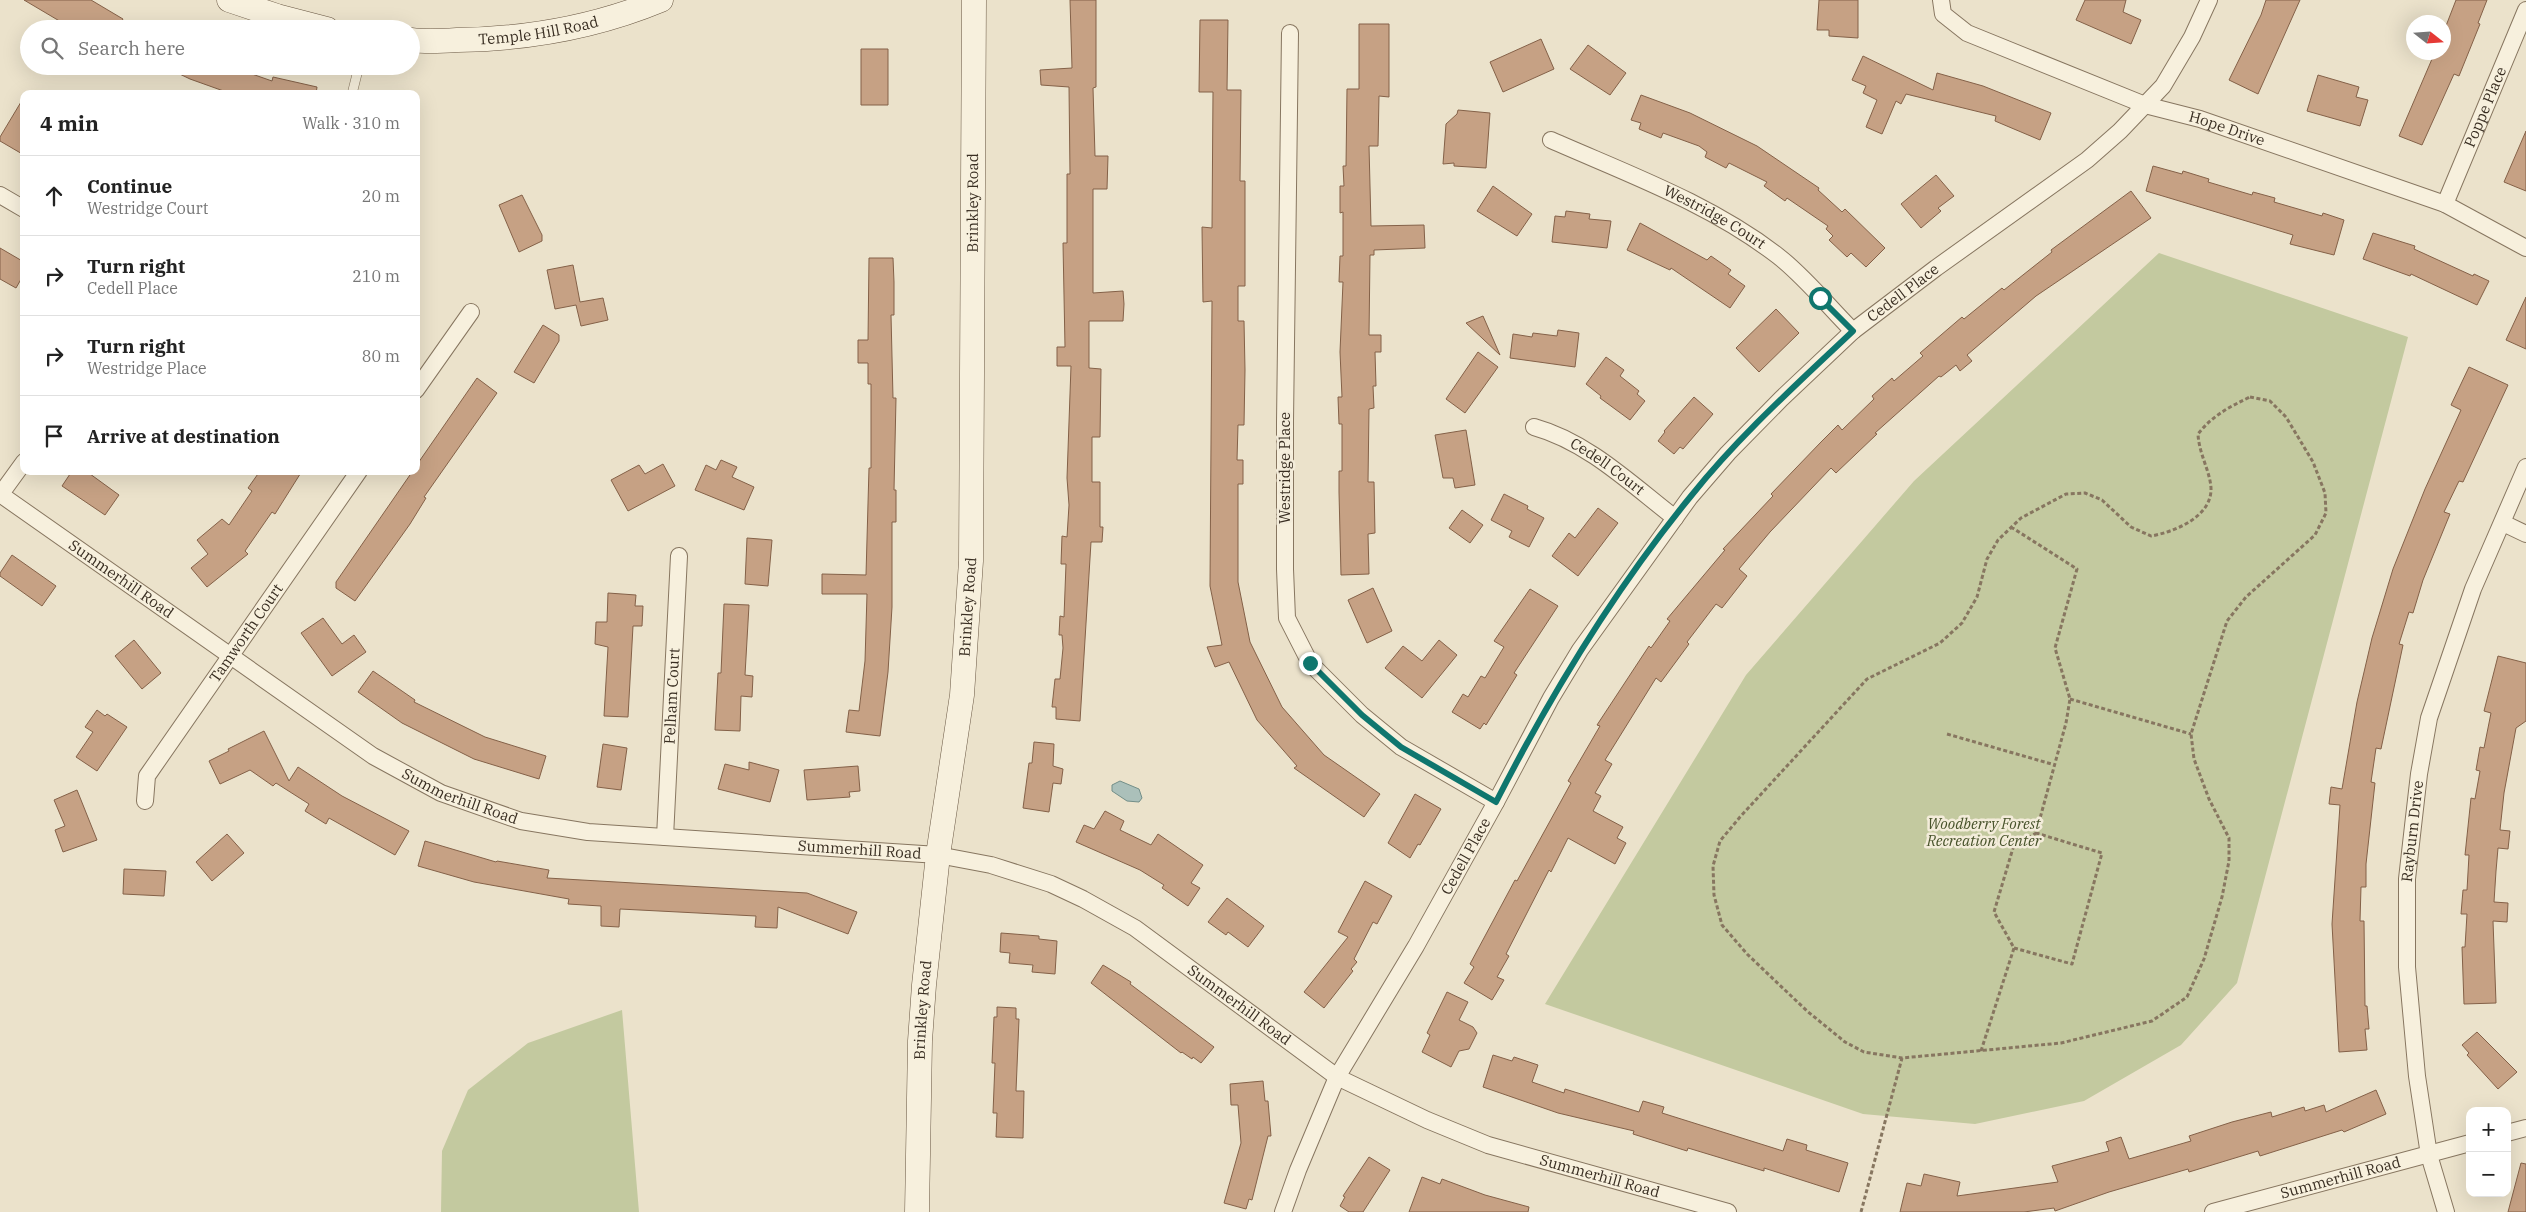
<!DOCTYPE html>
<html lang="en">
<head>
<meta charset="utf-8">
<style>
  :root { --surface:#fff; --page:#f6f6f6; --text:#222; --muted:#767676; --line:#e0e0e0 }
  body { margin:0; font-family:"IBM Plex Serif",serif; background:var(--page); color:var(--text) }
  .controls { position:absolute; right:15px; bottom:15px; display:grid; overflow:hidden; border-radius:10px; box-shadow:0 5px 20px #0002 }
  .controls button { width:45px; height:45px; display:grid; place-items:center; padding:0; border:0; border-bottom:1px solid var(--line); background:var(--surface); color:var(--text); font:25px sans-serif }
  .compass { position:absolute; left:2406px; top:15px; width:45px; height:45px; border-radius:50%; background:var(--surface); box-shadow:0 5px 20px #0002; rotate:107deg }
  .stop { position:absolute; width:15px; height:15px; margin:-11px; border:4px solid #0f766e; border-radius:50%; background:#fff }
  .stop.end { background:#0f766e; border-color:#fff; box-shadow:0 1px 5px #0008 }
  .list { margin:0; padding:0; list-style:none }
  h2 { display:flex; justify-content:space-between; align-items:center; height:65px; margin:0; padding:0 20px; font-size:21px }
  h2 small { font-size:16px; font-weight:400; color:var(--muted) }
  .list li { display:grid; grid-template-columns:32px 1fr auto; gap:15px; align-items:center; box-sizing:border-box; height:80px; padding:0 20px; border-top:1px solid var(--line) }
  .list b { display:block; font-size:19px; white-space:nowrap }
  .list p { margin:0; font-size:16px; white-space:nowrap; color:var(--muted) }
  .list em { font-size:16px; font-style:normal; color:var(--muted) }
  .icon { flex:none; width:28px; height:28px; fill:none; stroke:currentColor; stroke-width:2; stroke-linecap:round; stroke-linejoin:round }
  .map { position:relative; flex:none; width:2526px; height:1212px; overflow:hidden }
  .search { position:absolute; background:var(--surface); box-shadow:0 5px 20px #0002; left:20px; top:20px; width:400px; height:55px; display:flex; align-items:center; gap:12px; box-sizing:border-box; padding:0 18px; border-radius:28px; color:var(--muted); font-size:19px }
  .panel { position:absolute; background:var(--surface); box-shadow:0 5px 20px #0002; left:20px; top:90px; width:400px; height:385px; border-radius:10px }
  .map>svg:first-child { display:block }
  .green { fill:#c3c99f }
  .water { fill:#abc0ba; stroke:#728e88 }
  .building { fill:#c6a184; stroke:#846148 }
  .lines { fill:none; stroke-linecap:round; stroke-linejoin:round }
  .lane-casing { stroke:#877660; stroke-width:10 }
  .street-casing { stroke:#877660; stroke-width:18 }
  .secondary-casing { stroke:#695743; stroke-width:25 }
  .path { stroke:#877660; stroke-width:3; stroke-dasharray:4 2.5; stroke-linecap:butt }
  .lane { stroke:#f7f0dd; stroke-width:9 }
  .street { stroke:#f7f0dd; stroke-width:16 }
  .secondary { stroke:#f7f0dd; stroke-width:24 }
  .route { stroke:#0f766e; stroke-width:6 }
  .labels { text-anchor:middle; stroke-width:5; stroke-linejoin:round; paint-order:stroke }
  .street-label { font-size:15px; fill:#392e22; stroke:#f3ecda }
  .park-label { font-size:15px; font-style:italic; fill:#48532b; stroke:#f3ecda }
</style>
</head>
<body>
<div class="map">
<svg width="2526" height="1212" viewBox="0 0 2526 1212">
  <rect width="100%" height="100%" fill="#ebe2cb"/>
  <!-- green -->
  <path class="green" d="M2159 253 2408 337 2237 983 2181 1045 2084 1101 1975 1124 1863 1114 1545 1004 1746 675 1914 481Z
    M622 1010 639 1212H441L442 1151 468 1090 528 1043Z"/>
  <!-- water -->
  <path class="water" d="M1120 781 1139 789 1142 798 1139 802 1127 801 1112 791V785Z"/>
  <!-- building -->
  <path class="building" d="M24 0H91L123 19 117 29H73Z
    M1070 0H1096V87L1093 88 1095 156H1108L1107 189H1093V293L1123 291 1124 304 1123 321H1089V368L1101 369 1100 437H1092V482H1100V527H1103L1102 542H1091L1080 721 1056 719V707H1052L1055 679H1060L1063 648 1062 635H1059L1060 616 1064 617 1066 564H1061L1062 536 1067 537 1069 505 1067 478 1071 366H1057V347H1065L1063 243H1067V174H1070L1069 87 1041 85 1040 70 1072 68Z
    M1819 0H1858V38L1829 36V30H1817Z
    M2085 0H2126L2123 12 2141 20 2131 44 2076 20Z
    M2266 0H2300L2258 94 2229 80 2261 15Z
    M2456 0H2487L2478 23 2480 24 2459 76 2454 74 2422 145 2399 136 2435 52H2444V31Z
    M1200 20H1228L1227 90H1241L1240 181H1245V286H1238V321H1244L1245 370 1244 425H1238L1237 460H1243V484H1238V582L1250 642 1282 707 1324 755 1380 794 1364 817 1294 768 1297 766 1257 720 1229 662 1215 667 1207 647 1222 645 1210 586 1212 301 1203 302 1202 227 1212 228 1213 92H1199Z
    M1359 24H1389V97L1379 96 1378 146H1369L1371 226 1424 225 1425 248 1374 250V255H1370L1369 335H1381V352H1375L1376 386H1373L1374 408 1369 409 1368 482H1374L1375 533 1368 534 1369 574 1341 575 1339 492V471H1342V424H1339L1338 397H1342L1340 352 1343 282H1339L1340 256H1343V212L1340 213V186H1344L1343 166H1346L1347 89H1359Z
    M1541 39 1554 69 1503 92 1490 62Z
    M1588 45 1626 73 1610 95 1570 69Z
    M861 49H888V105H861Z
    M1863 56 1933 90 1937 73 1983 86 2051 113 2040 140 1995 121 1996 116 1906 94 1901 104 1896 101 1882 134 1866 127 1877 100 1863 93 1866 86 1852 80Z
    M163 66H229L272 81 273 77 317 87 316 94H232L190 79Z
    M2318 75 2359 87 2356 97 2368 100 2360 126 2307 111Z
    M1641 95 1690 113 1757 146 1819 188 1818 190 1842 212 1845 209 1885 248 1866 267 1851 253 1847 257 1829 240 1833 236 1826 229 1828 226 1787 198 1785 201 1764 186 1767 182 1729 163 1726 168 1705 157 1707 152 1699 146 1663 133 1661 138 1639 129 1641 123 1631 120Z
    M24 97V155L0 141V137Z
    M1458 110 1490 113 1486 168 1454 166V163L1443 164 1446 124 1457 114Z
    M2526 131V191L2504 182Z
    M2153 166 2182 174 2183 171 2209 179 2208 182 2252 195 2253 192 2275 198 2274 202 2322 216 2323 213 2344 220 2334 255 2290 244 2293 235 2146 191Z
    M1936 175 1954 196 1938 208 1941 211 1921 228 1901 204Z
    M1493 186 1532 214 1517 236 1477 211Z
    M2131 191 2151 218 2036 296 1967 355 1972 361 1960 371 1956 365 1941 377 1939 376 1875 433 1877 434 1836 473 1831 468 1770 532 1739 569 1747 576 1722 608 1716 604 1687 642 1689 644 1661 682 1656 678 1605 760 1612 764 1595 793 1601 796 1593 811 1623 827 1617 838 1626 843 1615 864 1568 838 1551 872 1549 870 1506 954 1509 956 1497 977 1504 980 1492 1000 1464 983 1474 967 1470 964 1515 880 1517 881 1571 783 1568 781 1600 726 1597 725 1649 646 1651 648 1670 621 1667 619 1725 550 1723 549 1773 496 1771 494 1821 442 1838 425 1842 430 1874 399 1872 396 1892 378 1894 381 1923 356 1920 353 1962 317 1964 319 2002 288 2004 290 2052 252 2051 250Z
    M522 195 542 235V241L519 252 499 205Z
    M1566 211 1590 214 1589 219 1611 221 1607 248 1552 242 1555 216 1565 217Z
    M1640 223 1707 260 1711 256 1731 270 1728 274 1745 286 1730 308 1671 268 1670 270 1627 250Z
    M2373 233 2415 246 2414 249 2473 276 2474 274 2489 281 2477 305 2411 274 2410 276 2363 259Z
    M0 248 24 262V274L16 288 0 279Z
    M869 258H893L894 282V315H891L893 398H896L894 490H896V522H892V607L888 672 880 736 846 732 849 710 859 711 865 661 867 594H822V574L866 575 869 468H871V384H868V363H858V340H868Z
    M573 265 580 302 603 298 608 320 581 326 576 305 555 309 547 270Z
    M2526 297V349L2506 340Z
    M1776 309 1799 333 1759 372 1736 348Z
    M1483 316 1500 355 1466 323Z
    M543 325 559 335V341L534 383 514 372Z
    M1558 330 1579 333 1575 367 1510 358 1513 334 1532 337 1533 333 1557 336Z
    M1478 352 1498 367 1465 413 1446 399Z
    M1606 357 1624 370 1620 376 1639 391 1637 394 1645 401 1630 420 1600 398 1601 396 1586 384Z
    M2469 367 2508 385 2463 482 2459 481 2444 512 2450 514 2423 580 2413 613 2409 612 2399 644 2403 645 2381 749 2376 748 2371 782 2375 783 2366 864V887H2361L2360 921H2364L2365 1006H2367L2369 1029H2365L2367 1050 2339 1052 2332 924 2340 805 2329 804 2331 787 2342 789 2357 702 2372 638 2393 569 2425 489 2461 410 2451 405Z
    M477 378 497 393 424 497 426 498 410 524 355 601 336 588V582L412 472 416 471V466Z
    M1694 397 1713 414 1683 449 1680 447 1674 454 1658 441 1665 432 1664 431Z
    M1466 430 1475 485 1455 488 1453 478H1443L1435 435Z
    M721 460 737 467 732 477 754 487 744 510 695 490 706 465 716 470Z
    M663 464 675 486 628 511 611 480 639 465 645 474Z
    M72 471H86L119 495 105 515 62 486Z
    M260 471H302L275 514 272 512 245 551 248 554 207 587 191 568 208 554 197 540 222 519 229 525 252 491 248 488Z
    M1504 494 1528 506 1527 509 1544 518 1529 547 1509 537 1512 531 1491 520Z
    M1598 508 1618 523 1578 576 1552 556 1569 533 1575 538Z
    M1462 510 1483 525 1470 543 1449 528Z
    M747 538 772 540 768 586 745 584Z
    M12 555 56 586 42 606 0 576V573Z
    M1373 588 1392 631 1367 643 1348 600Z
    M1530 589 1558 606 1514 673 1517 675 1486 725 1484 723 1480 729 1452 712 1463 694 1468 697 1481 676 1485 678 1504 647 1494 641Z
    M608 593 636 595 635 606H643L642 626H633L628 717 604 716 608 647 595 644 596 622H607Z
    M724 604 749 605 745 675 753 676 752 697 741 696 740 731 715 730 718 673H721Z
    M323 618 342 644 354 635 366 652 332 676 301 633Z
    M134 640 161 673 142 689 115 656Z
    M1439 640 1457 655 1422 698 1385 668 1403 646 1422 661Z
    M2498 656 2526 663V721L2516 728 2504 793 2500 830 2510 831 2508 849 2498 848 2496 871 2494 902 2508 903 2507 922 2493 921 2496 1003 2464 1004 2462 947H2465L2467 914H2461L2463 890H2467L2469 855H2465L2471 798 2475 799 2480 771 2476 770 2480 747 2484 748 2491 713 2484 711Z
    M373 671 415 700 414 702 485 737 546 756 539 779 474 759 402 723 358 692Z
    M97 710 105 716 107 714 127 727 97 771 76 757 93 732 85 727Z
    M264 731 289 781 298 767 342 796 409 831 395 855 329 818 326 824 305 811 309 804 276 783 273 786 250 770 220 784 209 761 229 751 228 749Z
    M1034 742 1054 744 1053 766 1063 769 1061 784 1053 783 1049 812 1023 808 1029 763H1032Z
    M603 744 627 748 621 790 597 787Z
    M749 762 779 770 770 802 718 789 725 764 749 770Z
    M858 766 860 791 849 792 850 797 807 800 804 770Z
    M77 790 97 840 63 852 55 830 65 826 54 800Z
    M1415 794 1441 809 1420 845 1418 844 1410 858 1388 843Z
    M1105 811 1124 821 1120 830 1151 845 1158 834 1203 865 1191 883 1200 888 1188 906 1162 888 1164 885 1140 870 1076 842 1084 825 1094 829Z
    M227 834 244 853 212 881 196 862Z
    M425 841 496 862 497 861 549 870 547 878 807 893 857 912 848 934 778 907 777 928 755 927 756 916 620 909 619 927 601 926V906L568 904 569 899 474 882 418 866Z
    M124 869 166 871 164 896 123 894Z
    M1365 881 1392 896 1377 924 1373 922 1354 959 1357 962 1351 969 1353 971 1324 1008 1304 992 1348 937 1338 932Z
    M1227 898 1264 926 1248 947 1228 932 1226 935 1208 922Z
    M1001 933 1039 936V939L1057 941 1055 974 1032 972 1033 965 1009 963 1010 953 1000 952Z
    M1103 965 1131 982 1130 984 1214 1047 1201 1063 1193 1057 1192 1059 1182 1052 1181 1053 1091 983Z
    M1447 992 1468 1002 1459 1020 1473 1027 1477 1033 1469 1049 1459 1051 1451 1067 1422 1052 1430 1035 1427 1033Z
    M997 1007 1016 1008V1019H1019L1016 1091H1024L1023 1138 996 1137 997 1113H993L995 1063H992L994 1017H997Z
    M2477 1032 2517 1072 2498 1089 2467 1055 2469 1053 2462 1045Z
    M1493 1055 1512 1061 1514 1057 1538 1065 1532 1082 1564 1093 1565 1089 1639 1112 1643 1101 1664 1107 1662 1113 1783 1151 1787 1139 1807 1145 1806 1150 1848 1163 1839 1192 1764 1168V1171L1688 1148 1687 1151 1633 1134 1634 1131 1558 1113 1483 1087Z
    M1263 1081 1265 1101H1268L1271 1136H1268L1252 1200 1249 1199 1246 1209 1224 1203 1241 1143 1238 1105H1231L1230 1084Z
    M2376 1090 2386 1114 2344 1132 2342 1130 2260 1156 2258 1151 2189 1172 2188 1169 2109 1192 2055 1211 2054 1208 2024 1212H1900L1907 1183 1921 1186 1924 1174 1960 1182 1957 1196 2058 1182 2052 1166 2109 1151 2106 1142 2121 1137 2129 1159 2191 1141 2189 1136 2232 1122 2271 1112 2272 1117 2304 1107 2305 1111 2324 1105 2326 1112Z
    M1369 1157 1390 1170 1363 1212H1349L1340 1206 1345 1197 1343 1196Z
    M2521 1163 2526 1164V1212H2508Z
    M1422 1177 1440 1184 1442 1179 1485 1195 1529 1207 1528 1212H1409Z"/>
  <g class="lines">
    <!-- lane casing -->
    <g class="lane-casing">
      <path id="lane" d="M352 94 359 66"/>
    </g>
    <!-- street casing -->
    <g class="street-casing">
      <g id="street">
        <path id="s1" d="M1941 0 1943 14 1967 33 2145 105 2200 119 2445 204 2526 248"/>
        <path d="M1290 33 1285 422V569L1287 618 1310 663 1362 715 1401 747 1496 802"/>
        <path id="s2" d="M1551 140C1628 174 1711 204 1778 256 1805 277 1828 306 1853 331"/>
        <path d="M0 195 24 209"/>
        <path id="s3" d="M2445 204 2526 10"/>
        <path d="M416 390 471 312"/>
        <path id="s4" d="M1534 427C1588 442 1631 484 1675 518"/>
        <path id="s5" d="M0 494 373 756 441 793 521 821 588 832 938 855 991 865 1051 884 1083 899 1135 928 1337 1077 1427 1120 1488 1145 1728 1212"/>
        <path d="M0 495 24 462"/>
        <path d="M2503 523 2526 534"/>
        <path id="s6" d="M145 801 147 776 359 471"/>
        <path id="s7" d="M665 837 679 556"/>
        <path d="M2507 1133 2526 1128"/>
        <path id="s8" d="M1283 1212 1298 1170 1337 1077 1416 946 1496 802 1551 698 1580 650 1690 497 1728 453 1781 399 1853 331 1936 268 2087 160 2120 131 2163 86 2192 37 2209 0"/>
        <path id="s9" d="M2213 1212 2470 1143"/>
        <path id="s10" d="M2446 1212 2429 1155 2417 1076 2407 967V879L2413 826 2419 774 2429 718 2473 589 2526 467"/>
      </g>
    </g>
    <!-- secondary casing -->
    <g class="secondary-casing">
      <g id="secondary">
        <path d="M229 0 277 16 327 29"/>
        <path id="s11" d="M411 40C427 42 442 41 458 40 528 39 596 27 661 0"/>
        <path id="s12" d="M917 1212 920 1041 924 985 938 855 962 695 971 561 974 0"/>
      </g>
    </g>
    <!-- path -->
    <path class="path" d="M2250 397 2270 401 2286 417 2313 462 2325 493 2326 513 2315 535 2246 597 2227 621 2191 734 2194 759 2209 799 2229 838V861L2222 897 2204 959 2187 997 2152 1021 2061 1043 1902 1058 1864 1052 1845 1042 1807 1011 1747 954 1722 925 1714 895 1713 866 1720 841 1740 817 1867 679 1940 643 1962 623 1977 597 1987 559 1998 540 2021 518 2066 494 2085 493 2102 500 2131 527 2151 536C2174 532 2212 517 2211 488 2210 471 2199 454 2198 434 2212 416 2229 407 2250 397Z
      M2070 699 2191 734
      M1947 734 2055 765
      M2014 948 2072 964 2102 853 2036 833
      M1981 1051 2014 948 1994 912 2013 848 2036 833 2066 723 2070 699 2055 648 2077 569 2011 527
      M1861 1212 1902 1058"/>
    <!-- lane -->
    <use href="#lane" class="lane"/>
    <!-- street -->
    <use href="#street" class="street"/>
    <!-- secondary -->
    <use href="#secondary" class="secondary"/>
  </g>
  <g class="lines">
    <!-- route -->
    <path class="route" d="M1310 663 1362 715 1401 747 1496 802C1551 694 1614 590 1691 496 1739 436 1797 384 1853 331L1820 298"/>
  </g>
  <g class="labels">
    <!-- street labels -->
    <g class="street-label">
      <text dy="5" stroke="none"><textPath href="#s11" startOffset="128">Temple Hill Road</textPath></text>
      <text dy="5" stroke="none"><textPath href="#s3" startOffset="105">Poppe Place</textPath></text>
      <text dy="5" stroke="none"><textPath href="#s1" startOffset="322">Hope Drive</textPath></text>
      <text dy="5" stroke="none"><textPath href="#s12" startOffset="1012">Brinkley Road</textPath></text>
      <text dy="5" stroke="none"><textPath href="#s2" startOffset="181">Westridge Court</textPath></text>
      <text dy="5" stroke="none"><textPath href="#s8" startOffset="1121">Cedell Place</textPath></text>
      <text transform="translate(1285 468) rotate(-90)" y="5">Westridge Place</text>
      <text dy="5" stroke="none"><textPath href="#s4" startOffset="84">Cedell Court</textPath></text>
      <text dy="5" stroke="none"><textPath href="#s5" startOffset="148">Summerhill Road</textPath></text>
      <text dy="5" stroke="none"><textPath href="#s12" startOffset="608">Brinkley Road</textPath></text>
      <text dy="5" stroke="none"><textPath href="#s6" startOffset="199">Tamworth Court</textPath></text>
      <text dy="5" stroke="none"><textPath href="#s7" startOffset="141">Pelham Court</textPath></text>
      <text dy="5" stroke="none"><textPath href="#s5" startOffset="552">Summerhill Road</textPath></text>
      <text dy="5" stroke="none"><textPath href="#s10" startOffset="385">Rayburn Drive</textPath></text>
      <text dy="5" stroke="none"><textPath href="#s5" startOffset="958">Summerhill Road</textPath></text>
      <text dy="5" stroke="none"><textPath href="#s8" startOffset="401">Cedell Place</textPath></text>
      <text dy="5" stroke="none"><textPath href="#s5" startOffset="1378">Summerhill Road</textPath></text>
      <text dy="5" stroke="none"><textPath href="#s12" startOffset="202">Brinkley Road</textPath></text>
      <text dy="5" stroke="none"><textPath href="#s5" startOffset="1781">Summerhill Road</textPath></text>
      <text dy="5" stroke="none"><textPath href="#s9" startOffset="132">Summerhill Road</textPath></text>
    </g>
    <!-- park labels -->
    <g class="park-label">
      <text x="1984" y="829">Woodberry Forest<tspan x="1984" dy="17">Recreation Center</tspan></text>
    </g>
  </g>
</svg>
<div class="controls">
<button>+</button>
<button>−</button>
</div>
<svg class="compass" viewBox="-18 -18 36 36"><path d="M0-13l5 13h-10z" fill="#e53935"/><path d="M0 13l5-13h-10z" fill="#767676"/></svg>
<div class="stop" style="left:1820px;top:298px"></div>
<div class="stop end" style="left:1310px;top:663px"></div>
<div class="search"><svg class="icon" aria-label="search" viewBox="0 0 24 24"><circle cx="10" cy="10" r="6"/><path d="M15 15l6 6"/></svg>Search here</div>
<section class="panel">
<h2>4 min<small>Walk · 310 m</small></h2>
<ul class="list">
<li><svg class="icon" aria-label="ahead" viewBox="0 0 24 24"><path d="M12 20V5M6 11l6-6 6 6"/></svg><div><b>Continue</b><p>Westridge Court</p></div><em>20 m</em></li>
<li><svg class="icon" aria-label="right" viewBox="0 0 24 24"><path d="M7 20v-9h11M14 6l5 5-5 5"/></svg><div><b>Turn right</b><p>Cedell Place</p></div><em>210 m</em></li>
<li><svg class="icon" aria-label="right" viewBox="0 0 24 24"><path d="M7 20v-9h11M14 6l5 5-5 5"/></svg><div><b>Turn right</b><p>Westridge Place</p></div><em>80 m</em></li>
<li><svg class="icon" aria-label="arrive" viewBox="0 0 24 24"><path d="M6 21V4h12l-3 4 3 4H6"/></svg><div><b>Arrive at destination</b></div></li>
</ul>
</section>
</div>
</body>
</html>
